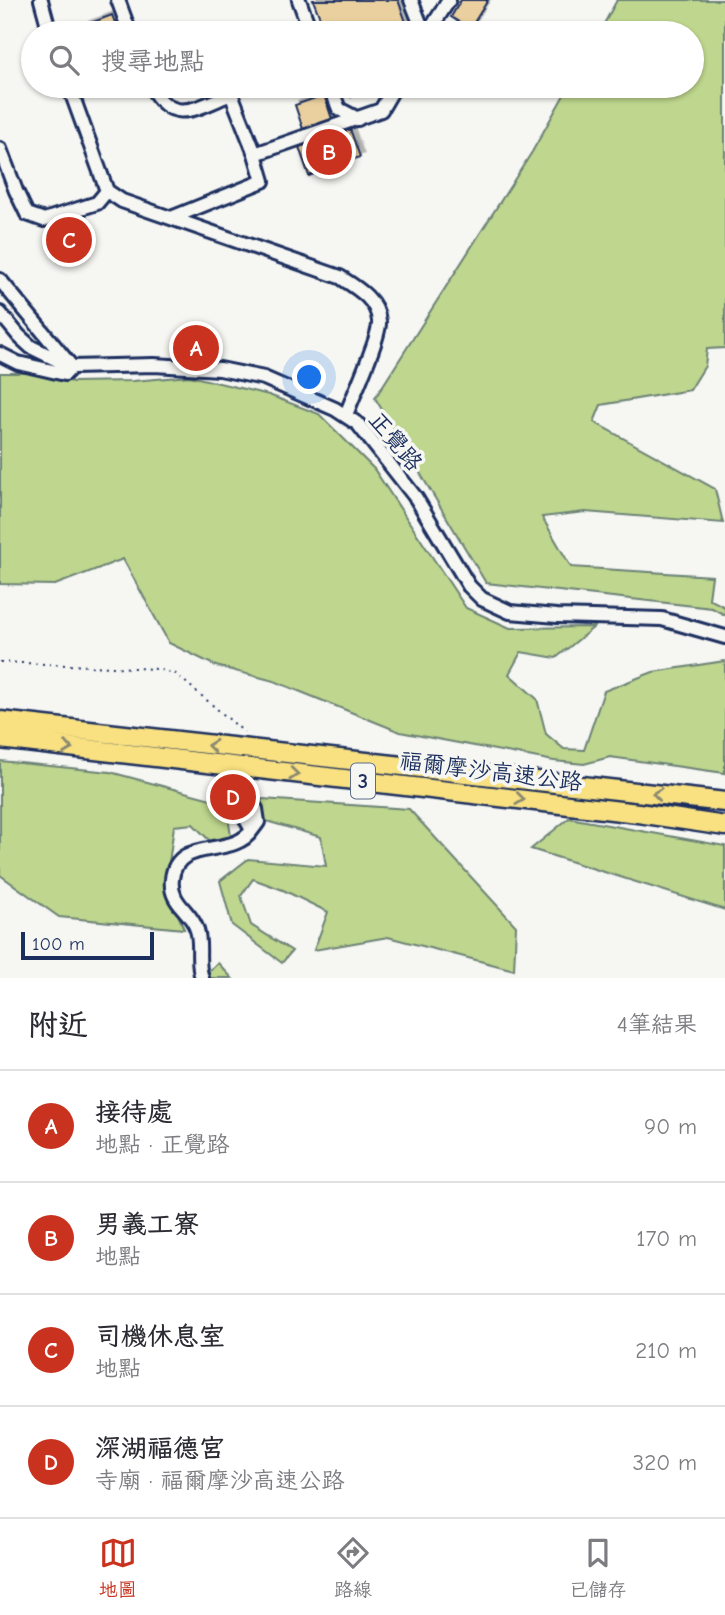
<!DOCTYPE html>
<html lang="zh-TW">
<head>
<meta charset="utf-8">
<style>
  :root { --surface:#fff; --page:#f7f7f7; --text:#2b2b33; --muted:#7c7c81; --line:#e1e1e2; --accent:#c8321e }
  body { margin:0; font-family:"Comic Neue","LXGW WenKai TC",sans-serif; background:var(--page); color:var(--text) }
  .scale { position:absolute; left:21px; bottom:18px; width:133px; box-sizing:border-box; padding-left:7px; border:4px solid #1b2f5e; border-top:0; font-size:19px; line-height:24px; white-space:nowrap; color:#1b2f5e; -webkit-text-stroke:5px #f6f6f2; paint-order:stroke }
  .you { position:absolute; left:310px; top:378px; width:24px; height:24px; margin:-18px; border:5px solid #fff; border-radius:50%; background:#1a73e8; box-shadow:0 0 0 10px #1a73e833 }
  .badge { display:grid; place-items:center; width:46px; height:46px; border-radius:50%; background:var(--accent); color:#fff; font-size:23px; font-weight:700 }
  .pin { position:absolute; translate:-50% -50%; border:4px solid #fff; box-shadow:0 2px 7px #0006 }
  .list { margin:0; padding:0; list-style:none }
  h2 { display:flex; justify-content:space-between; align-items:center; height:91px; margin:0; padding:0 28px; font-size:30px }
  h2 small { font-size:23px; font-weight:400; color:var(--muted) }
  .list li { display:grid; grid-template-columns:46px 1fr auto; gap:21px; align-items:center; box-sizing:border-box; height:112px; padding:0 28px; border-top:2px solid var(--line) }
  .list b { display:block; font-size:26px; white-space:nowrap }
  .list p { margin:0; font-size:23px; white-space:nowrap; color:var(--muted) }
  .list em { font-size:23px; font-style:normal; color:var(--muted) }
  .icon { flex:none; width:38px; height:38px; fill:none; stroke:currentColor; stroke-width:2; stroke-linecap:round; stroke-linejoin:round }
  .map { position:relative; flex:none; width:725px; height:978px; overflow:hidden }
  .search { position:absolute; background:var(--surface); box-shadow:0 2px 5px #0004; left:21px; right:21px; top:21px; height:77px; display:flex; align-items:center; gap:18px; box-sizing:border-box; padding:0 24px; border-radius:38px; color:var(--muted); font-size:26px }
  .sheet { height:539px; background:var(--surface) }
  nav { display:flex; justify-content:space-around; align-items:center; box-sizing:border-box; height:98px; border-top:2px solid var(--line); background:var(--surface); font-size:19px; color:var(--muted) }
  nav a { display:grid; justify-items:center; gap:4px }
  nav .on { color:var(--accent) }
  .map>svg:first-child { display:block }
  .green { fill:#bed68d; stroke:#6c8276; stroke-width:2 }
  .building { fill:#ebd09f; stroke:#1b2f5e; stroke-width:2; filter:url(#shadow) }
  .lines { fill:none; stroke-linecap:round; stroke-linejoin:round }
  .minor-tunnel { stroke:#caced4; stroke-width:12; stroke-dasharray:12 6; stroke-linecap:butt }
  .minor-casing { stroke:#1b2f5e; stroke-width:18 }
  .highway-casing { stroke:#1b2f5e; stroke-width:23 }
  .path { stroke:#1b2f5e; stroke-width:2; stroke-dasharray:2 5; stroke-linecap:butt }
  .minor { stroke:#f6f6f2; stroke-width:12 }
  .highway { stroke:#f9e181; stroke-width:18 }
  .oneway { stroke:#8a8870 }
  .labels { text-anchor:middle; stroke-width:7; stroke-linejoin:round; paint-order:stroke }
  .shield { fill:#f6f6f2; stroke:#5d6b8a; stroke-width:2 }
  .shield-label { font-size:21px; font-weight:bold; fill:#1b2f5e }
  .street-label { font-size:23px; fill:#1b2f5e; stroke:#f6f6f2 }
</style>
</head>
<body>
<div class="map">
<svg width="725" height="978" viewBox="0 0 725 978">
  <defs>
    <filter id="shadow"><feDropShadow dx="3.5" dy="-3.5" stdDeviation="0" flood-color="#0004"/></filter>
  </defs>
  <rect width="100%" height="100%" fill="#f6f6f2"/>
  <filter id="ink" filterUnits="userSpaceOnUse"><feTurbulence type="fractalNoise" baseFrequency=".0143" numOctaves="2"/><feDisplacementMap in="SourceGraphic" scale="14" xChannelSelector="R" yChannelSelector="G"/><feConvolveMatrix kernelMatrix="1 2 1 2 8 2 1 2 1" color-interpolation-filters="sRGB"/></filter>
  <g filter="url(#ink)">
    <!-- green -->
    <path class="green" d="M617 0H725V348L707 349 705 366 690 390 601 405 594 422 715 489 723 523 585 512 542 517 571 567 712 576 709 599 725 607V615L712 608 486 583 375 398 532 152 569 86H692V33H599Z
      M0 373H28L73 382 133 381 190 376 269 395 319 414 374 469 466 608 510 628 594 627 556 658 521 652 509 674 537 699 546 734 564 749 584 750 604 691 653 672 725 661V773L610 757 584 764 554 761 400 732 274 681 216 666 169 643 123 559 55 585 0 584Z
      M0 761 110 772 226 803 231 836 211 842 193 824 174 826 166 885 184 929 59 917 0 875Z
      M262 799 409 809 516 926 514 970 388 937 314 950 328 912 283 890 253 879 241 896 251 925 292 951 282 963 232 925 220 881 248 859 326 866 321 837 256 818Z
      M569 818 725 846V910L531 849Z
      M218 963 232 978H210L206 974Z"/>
    <!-- building -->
    <path class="building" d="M313 0H398L410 33H326Z
      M461 0H488L470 29 451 17Z
      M112 15 119 33H64Z
      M444 27 454 33H439Z
      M346 86H381L351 97Z
      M324 95 332 119 303 129 295 105Z
      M350 129 360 157 309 176 299 147Z
      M83 227 88 241 55 252 50 239Z
      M187 337 206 339 204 359 185 357Z"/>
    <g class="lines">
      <!-- minor-tunnel -->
      <path class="minor-tunnel" d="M240 785 244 732"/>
      <!-- minor casing -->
      <g class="minor-casing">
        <path id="minor" d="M41 0 50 33
          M118 0 130 33
          M299 0 311 33
          M411 0 424 33
          M428 33 449 0
          M69 86 107 191 122 201 340 277C357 288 377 299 379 321 381 335 352 398 346 415
          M151 86C172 127 198 107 231 94
          M228 86 255 154
          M330 86 339 109 358 119
          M0 149 16 191 27 214 44 220 97 203 107 191
          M171 218 263 181 255 154 381 110 395 86
          M0 280 72 367 65 374 18 363 0 354
          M0 313 19 336 31 347 72 367 154 365 220 369 264 378 335 409 358 424 416 498 469 586 482 599 510 612 557 616 662 619 725 637
          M240 785 256 809 258 822 252 830
          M202 978C196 963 202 945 197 930 191 910 169 904 172 879 176 836 233 859 252 830L238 805"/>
      </g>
      <!-- highway casing -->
      <g class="highway-casing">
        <path id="highway" d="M0 721 725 802
          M0 739 638 813 725 826"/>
      </g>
      <!-- path -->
      <path class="path" d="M0 662 157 669 176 674 244 732"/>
      <!-- minor -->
      <use href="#minor" class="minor"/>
      <!-- highway -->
      <use href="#highway" class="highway"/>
    </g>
    <!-- one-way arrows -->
    <defs><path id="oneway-chevron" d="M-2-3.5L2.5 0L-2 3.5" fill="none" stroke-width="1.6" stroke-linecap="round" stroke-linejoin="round" transform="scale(1.75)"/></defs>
    <g class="oneway">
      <use href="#oneway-chevron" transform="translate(212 746) rotate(-174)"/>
      <use href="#oneway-chevron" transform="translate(68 748) rotate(8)"/>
      <use href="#oneway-chevron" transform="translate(294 774) rotate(6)"/>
      <use href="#oneway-chevron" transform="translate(657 794) rotate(-173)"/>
      <use href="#oneway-chevron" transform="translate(520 799) rotate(7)"/>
    </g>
  </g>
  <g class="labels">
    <!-- shield labels -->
    <rect class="shield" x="351" y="763.5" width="24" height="35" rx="5"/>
    <g class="shield-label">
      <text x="363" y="788">3</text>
    </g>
    <!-- street labels -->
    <g class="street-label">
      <text transform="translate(396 441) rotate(50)" y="8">正覺路</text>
      <text transform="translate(491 771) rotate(7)" y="8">福爾摩沙高速公路</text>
    </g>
  </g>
</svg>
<div class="scale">100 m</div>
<div class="you"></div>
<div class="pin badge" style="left:196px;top:348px">A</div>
<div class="pin badge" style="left:329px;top:152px">B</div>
<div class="pin badge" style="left:69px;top:240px">C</div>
<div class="pin badge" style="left:233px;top:797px">D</div>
<div class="search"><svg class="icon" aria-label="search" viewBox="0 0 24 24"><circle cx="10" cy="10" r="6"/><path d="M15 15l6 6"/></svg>搜尋地點</div>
</div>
<section class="sheet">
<h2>附近<small>4筆結果</small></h2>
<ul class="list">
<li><span class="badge">A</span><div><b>接待處</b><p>地點 · 正覺路</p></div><em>90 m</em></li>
<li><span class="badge">B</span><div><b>男義工寮</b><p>地點</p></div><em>170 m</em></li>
<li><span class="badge">C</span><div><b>司機休息室</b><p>地點</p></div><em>210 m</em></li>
<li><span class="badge">D</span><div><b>深湖福德宮</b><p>寺廟 · 福爾摩沙高速公路</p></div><em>320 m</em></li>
</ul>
</section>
<nav>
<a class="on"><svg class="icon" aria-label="map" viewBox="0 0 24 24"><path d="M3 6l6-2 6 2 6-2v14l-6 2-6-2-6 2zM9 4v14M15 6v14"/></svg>地圖</a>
<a><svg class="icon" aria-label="directions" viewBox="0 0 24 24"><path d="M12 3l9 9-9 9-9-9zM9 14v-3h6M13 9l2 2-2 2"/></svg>路線</a>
<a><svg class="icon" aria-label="saved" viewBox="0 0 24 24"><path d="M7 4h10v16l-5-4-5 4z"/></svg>已儲存</a>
</nav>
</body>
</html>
